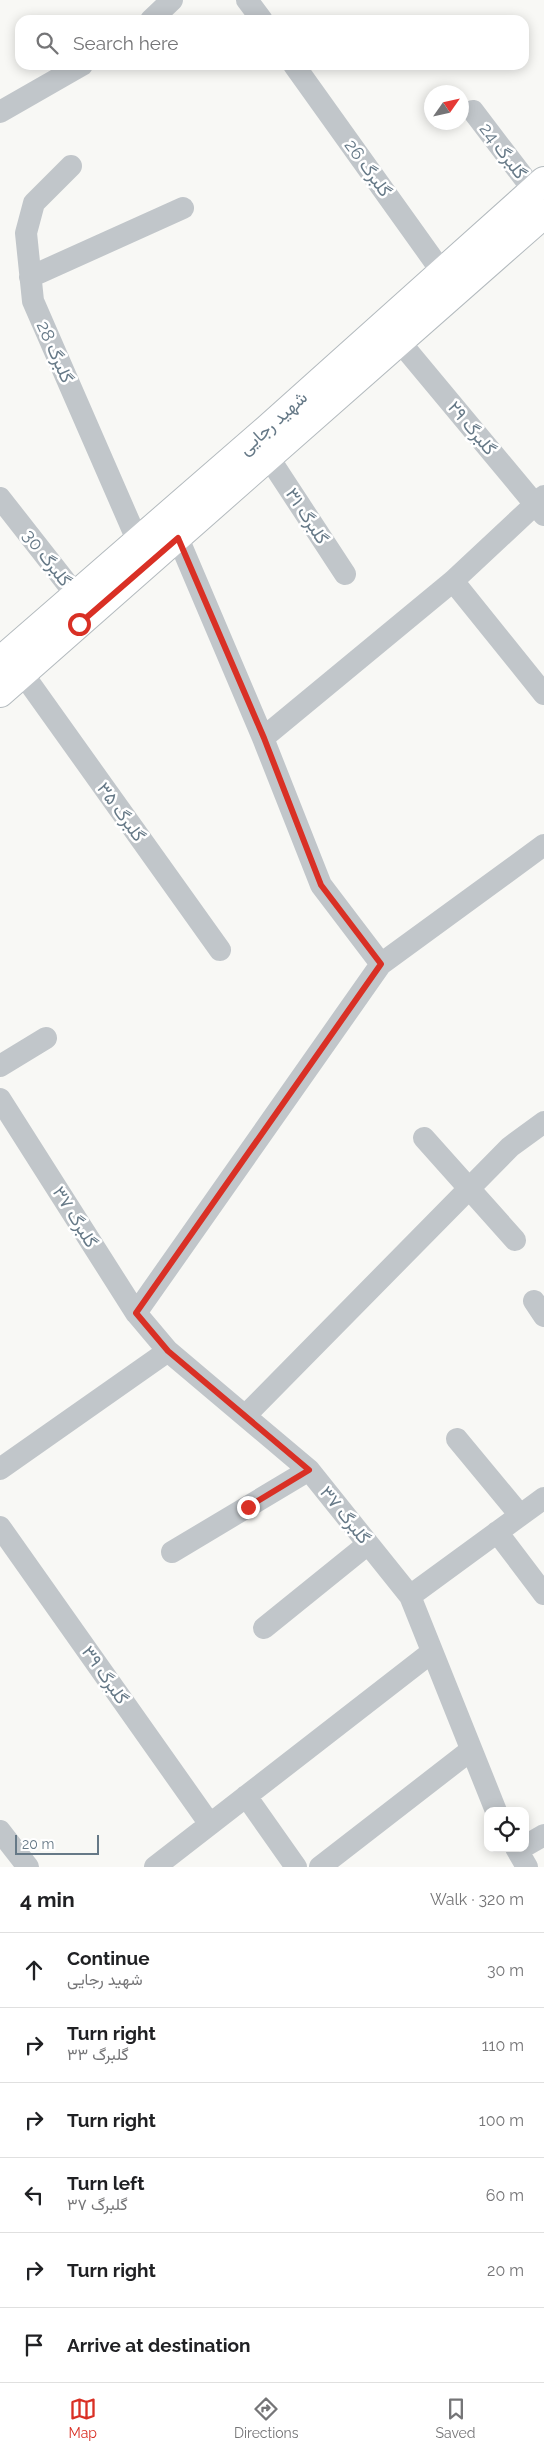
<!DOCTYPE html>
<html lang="en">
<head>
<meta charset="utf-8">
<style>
  :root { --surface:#fff; --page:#f2f2f2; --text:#202124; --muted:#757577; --line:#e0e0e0; --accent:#d93025 }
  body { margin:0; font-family:Raleway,Vazirmatn,sans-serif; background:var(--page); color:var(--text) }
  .controls { position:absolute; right:15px; bottom:15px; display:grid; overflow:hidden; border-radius:10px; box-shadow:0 2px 12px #0003 }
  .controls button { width:45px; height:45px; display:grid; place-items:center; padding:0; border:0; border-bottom:1px solid var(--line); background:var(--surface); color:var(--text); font:25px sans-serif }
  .compass { position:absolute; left:424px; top:85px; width:45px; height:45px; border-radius:50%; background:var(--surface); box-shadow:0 2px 12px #0003; rotate:56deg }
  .scale { position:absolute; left:15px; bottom:12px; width:84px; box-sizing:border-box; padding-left:5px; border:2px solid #667987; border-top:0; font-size:14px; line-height:18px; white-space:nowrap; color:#667987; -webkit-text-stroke:4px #fff; paint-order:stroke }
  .stop { position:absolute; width:15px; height:15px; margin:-11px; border:4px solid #d93025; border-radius:50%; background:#fff }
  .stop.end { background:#d93025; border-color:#fff; box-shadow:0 1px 5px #0008 }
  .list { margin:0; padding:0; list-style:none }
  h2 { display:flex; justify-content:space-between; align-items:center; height:65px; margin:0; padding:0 20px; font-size:21px }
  h2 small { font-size:16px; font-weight:400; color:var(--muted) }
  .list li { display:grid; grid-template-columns:32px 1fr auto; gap:15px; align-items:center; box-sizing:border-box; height:75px; padding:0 20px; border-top:1px solid var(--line) }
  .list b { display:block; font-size:19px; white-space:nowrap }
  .list p { margin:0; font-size:16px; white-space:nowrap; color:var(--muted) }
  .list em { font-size:16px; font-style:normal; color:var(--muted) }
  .icon { flex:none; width:28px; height:28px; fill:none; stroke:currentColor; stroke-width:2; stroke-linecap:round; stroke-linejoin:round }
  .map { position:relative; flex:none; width:544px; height:1867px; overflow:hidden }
  .search { position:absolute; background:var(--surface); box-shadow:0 2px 12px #0003; left:15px; right:15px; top:15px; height:55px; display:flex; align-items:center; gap:12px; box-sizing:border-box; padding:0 18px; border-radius:15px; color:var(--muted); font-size:19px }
  .sheet { height:515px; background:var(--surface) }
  nav { display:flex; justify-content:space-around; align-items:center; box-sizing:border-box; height:70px; border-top:1px solid var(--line); background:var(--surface); font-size:14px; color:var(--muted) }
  nav a { display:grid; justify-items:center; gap:2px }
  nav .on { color:var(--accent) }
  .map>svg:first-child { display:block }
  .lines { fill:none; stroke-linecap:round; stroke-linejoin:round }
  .secondary-casing { stroke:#b3babe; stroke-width:30 }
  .street { stroke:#c1c6ca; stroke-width:22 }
  .secondary { stroke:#fff; stroke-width:28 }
  .route { stroke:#d93025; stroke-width:6 }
  .labels { text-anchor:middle; stroke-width:5; stroke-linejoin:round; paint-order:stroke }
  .street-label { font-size:18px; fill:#667987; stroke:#fff }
</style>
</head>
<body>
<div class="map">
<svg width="544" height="1867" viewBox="0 0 544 1867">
  <rect width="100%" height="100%" fill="#f8f8f5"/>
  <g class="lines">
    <!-- secondary casing -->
    <g class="secondary-casing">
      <path id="secondary" d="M0 661 267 429 544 181
        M0 693 544 214"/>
    </g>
    <!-- street -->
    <path class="street" d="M247 0 262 20
      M151 20 172 0
      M294 65 442 272
      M473 111 534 191
      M0 112 82 65
      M71 166 34 203 26 233 33 301 138 542
      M30 277 183 208
      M400 342 544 515
      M269 458 345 574
      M0 498 76 595
      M178 538 263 738 321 885 381 964
      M453 581 544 694
      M23 674 220 950
      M263 738 453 581 544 496
      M0 1066 46 1038
      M0 1099 136 1313 168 1351 309 1470 410 1596 496 1811
      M424 1138 515 1240
      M534 1301 544 1316
      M136 1313 381 964 544 845
      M245 1416 510 1147 544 1122
      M457 1439 520 1515
      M0 1469 168 1351
      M0 1527 209 1823
      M497 1532 544 1594
      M172 1552 309 1470
      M410 1596 544 1498
      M264 1628 368 1544
      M246 1796 296 1867
      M0 1831 28 1867
      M525 1846 544 1835
      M516 1848 527 1867
      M155 1867 432 1652
      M320 1867 471 1750"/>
    <!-- secondary -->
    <use href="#secondary" class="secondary"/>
  </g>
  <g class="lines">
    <!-- route -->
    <path class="route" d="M79 624 178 538 264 738 321 885 381 964 136 1313 168 1351 309 1470 248 1507"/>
  </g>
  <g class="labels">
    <!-- street labels -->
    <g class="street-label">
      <text transform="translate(503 151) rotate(53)" y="6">گلبرگ 24</text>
      <text transform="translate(368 168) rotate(54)" y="6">گلبرگ 26</text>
      <text transform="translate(55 352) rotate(66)" y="6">گلبرگ 28</text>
      <text transform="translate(273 423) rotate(-42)" y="6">شهید رجایی</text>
      <text transform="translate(472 428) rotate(50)" y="6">گلبرگ ۲۹</text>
      <text transform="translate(307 516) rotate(57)" y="6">گلبرگ ۳۱</text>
      <text transform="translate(47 558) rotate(52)" y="6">گلبرگ 30</text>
      <text transform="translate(121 812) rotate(54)" y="6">گلبرگ ۳۵</text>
      <text transform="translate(75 1217) rotate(58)" y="6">گلبرگ ۳۷</text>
      <text transform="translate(345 1515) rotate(51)" y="6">گلبرگ ۳۷</text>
      <text transform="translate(105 1675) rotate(55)" y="6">گلبرگ ۳۹</text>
    </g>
  </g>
</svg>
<div class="controls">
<button><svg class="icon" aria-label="locate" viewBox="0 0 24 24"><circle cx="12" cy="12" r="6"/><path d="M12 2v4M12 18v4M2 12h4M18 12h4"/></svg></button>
</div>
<svg class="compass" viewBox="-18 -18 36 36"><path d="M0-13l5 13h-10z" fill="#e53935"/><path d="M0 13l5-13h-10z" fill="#757577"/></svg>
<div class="scale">20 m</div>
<div class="stop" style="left:79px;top:624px"></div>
<div class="stop end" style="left:248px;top:1507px"></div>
<div class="search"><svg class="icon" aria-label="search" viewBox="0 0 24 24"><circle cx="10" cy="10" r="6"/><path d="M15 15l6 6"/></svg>Search here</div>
</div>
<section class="sheet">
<h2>4 min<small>Walk · 320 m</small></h2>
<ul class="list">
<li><svg class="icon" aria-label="ahead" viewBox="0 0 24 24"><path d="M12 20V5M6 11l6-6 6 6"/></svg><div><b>Continue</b><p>شهید رجایی</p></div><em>30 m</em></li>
<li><svg class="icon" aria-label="right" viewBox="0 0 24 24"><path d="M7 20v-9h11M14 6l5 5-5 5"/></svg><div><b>Turn right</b><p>گلبرگ ۳۳</p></div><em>110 m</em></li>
<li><svg class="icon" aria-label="right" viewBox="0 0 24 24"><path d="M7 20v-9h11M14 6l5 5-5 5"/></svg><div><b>Turn right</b></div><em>100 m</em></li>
<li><svg class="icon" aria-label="left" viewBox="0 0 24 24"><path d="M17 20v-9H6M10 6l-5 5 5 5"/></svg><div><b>Turn left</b><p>گلبرگ ۳۷</p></div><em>60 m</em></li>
<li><svg class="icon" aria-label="right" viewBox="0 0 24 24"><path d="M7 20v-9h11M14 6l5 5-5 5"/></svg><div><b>Turn right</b></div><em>20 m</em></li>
<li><svg class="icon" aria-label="arrive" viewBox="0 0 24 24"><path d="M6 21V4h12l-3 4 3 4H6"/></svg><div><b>Arrive at destination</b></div></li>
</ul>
</section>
<nav>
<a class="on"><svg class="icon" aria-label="map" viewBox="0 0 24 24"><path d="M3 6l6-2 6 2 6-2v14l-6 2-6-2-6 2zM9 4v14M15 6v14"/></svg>Map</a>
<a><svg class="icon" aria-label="directions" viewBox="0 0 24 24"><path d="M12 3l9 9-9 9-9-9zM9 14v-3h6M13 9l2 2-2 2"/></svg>Directions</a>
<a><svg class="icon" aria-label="saved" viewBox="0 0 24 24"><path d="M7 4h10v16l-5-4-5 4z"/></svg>Saved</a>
</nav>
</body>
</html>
